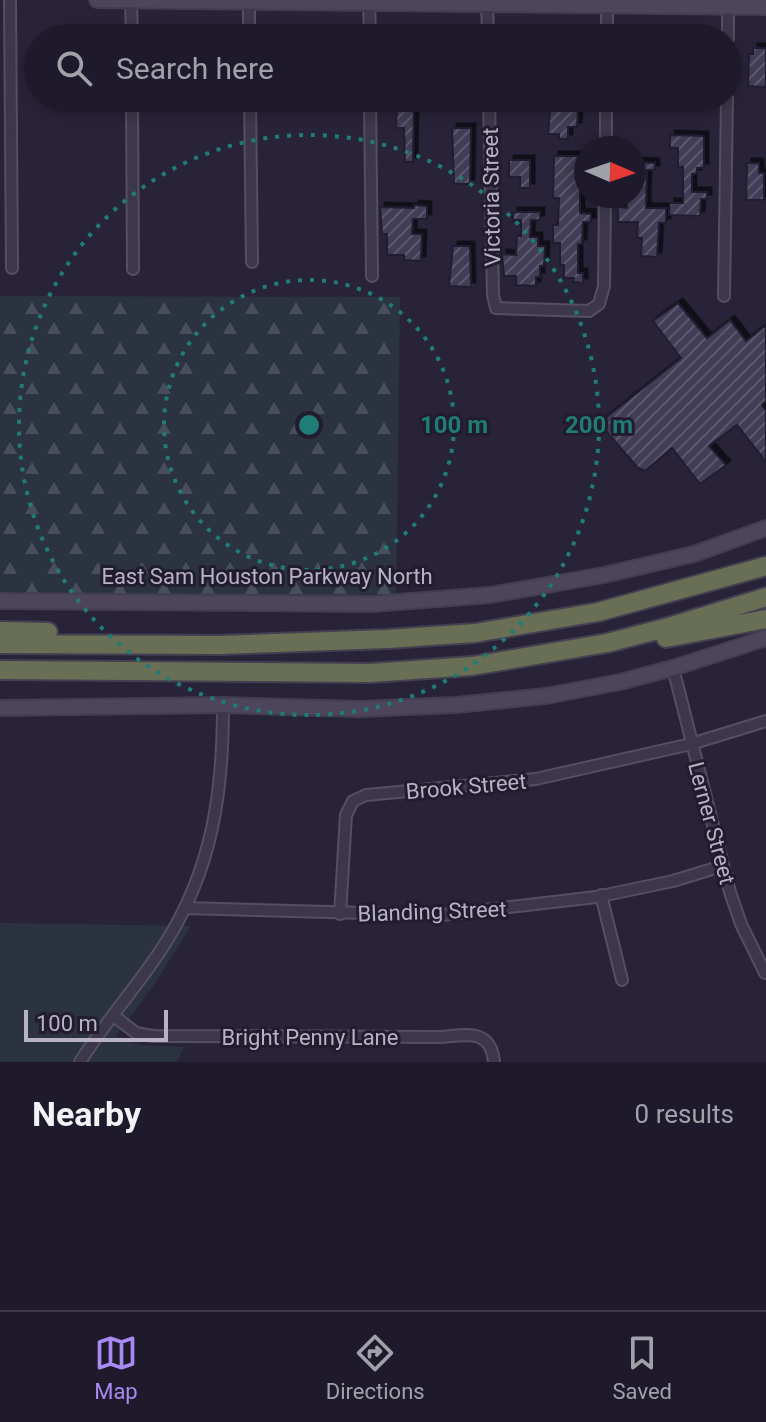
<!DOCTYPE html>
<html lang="en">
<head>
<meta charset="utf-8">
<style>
  :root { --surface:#1f1a2b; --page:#2c2737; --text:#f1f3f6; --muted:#a1a1a9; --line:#3c3847; --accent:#a88af2 }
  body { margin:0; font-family:Roboto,sans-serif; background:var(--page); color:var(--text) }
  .compass { position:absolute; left:574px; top:136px; width:72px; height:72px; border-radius:50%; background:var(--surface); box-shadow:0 4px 12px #0003; rotate:92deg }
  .scale { position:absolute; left:24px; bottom:20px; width:144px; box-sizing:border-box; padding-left:8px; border:4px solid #b7b2c6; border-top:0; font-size:22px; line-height:28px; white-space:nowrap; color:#b7b2c6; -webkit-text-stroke:6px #211c2e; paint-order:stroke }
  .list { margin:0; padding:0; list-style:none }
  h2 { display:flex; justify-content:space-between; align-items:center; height:104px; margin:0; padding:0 32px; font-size:34px }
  h2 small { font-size:26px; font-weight:400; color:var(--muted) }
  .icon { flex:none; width:44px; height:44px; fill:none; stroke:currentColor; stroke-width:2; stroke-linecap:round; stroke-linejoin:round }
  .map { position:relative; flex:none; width:766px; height:1062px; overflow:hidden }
  .search { position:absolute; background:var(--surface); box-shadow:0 4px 12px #0003; left:24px; right:24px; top:24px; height:88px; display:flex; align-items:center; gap:20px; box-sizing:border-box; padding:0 28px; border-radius:44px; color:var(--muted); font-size:30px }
  .sheet { height:248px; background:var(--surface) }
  nav { display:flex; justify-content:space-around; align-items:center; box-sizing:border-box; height:112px; border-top:2px solid var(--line); background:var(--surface); font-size:22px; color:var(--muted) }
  nav a { display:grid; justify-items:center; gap:4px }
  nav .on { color:var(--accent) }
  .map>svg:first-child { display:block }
  .green { fill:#2b3341 }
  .forest { fill:url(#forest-firs) }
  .building { fill:url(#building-hatch); stroke:#231e30; stroke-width:2; filter:url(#shadow) }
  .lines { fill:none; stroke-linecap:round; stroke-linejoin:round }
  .street-casing { stroke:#544f61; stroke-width:14 }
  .secondary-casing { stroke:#423d50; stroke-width:18 }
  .highway-casing { stroke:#443f51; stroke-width:22 }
  .street { stroke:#3c374a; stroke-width:10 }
  .secondary { stroke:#4c455c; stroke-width:14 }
  .highway { stroke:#686f54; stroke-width:18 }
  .ring { fill:none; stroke:#207c77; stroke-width:4; stroke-dasharray:4 8 }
  .labels { text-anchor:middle; stroke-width:6; stroke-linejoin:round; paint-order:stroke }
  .street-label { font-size:22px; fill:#b7b2c6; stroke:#211c2e }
  .centre { fill:#207c77; stroke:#211c2e; stroke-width:4 }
  .ring-label { font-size:24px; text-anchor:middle; font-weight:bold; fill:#207c77; stroke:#211c2e; stroke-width:6; stroke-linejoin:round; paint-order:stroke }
</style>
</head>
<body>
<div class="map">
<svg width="766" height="1062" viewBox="0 0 766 1062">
  <defs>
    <pattern id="forest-firs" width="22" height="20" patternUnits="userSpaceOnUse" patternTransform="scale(2)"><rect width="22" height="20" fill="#2b3341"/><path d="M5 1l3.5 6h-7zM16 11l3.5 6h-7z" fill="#484e5b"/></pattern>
    <pattern id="building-hatch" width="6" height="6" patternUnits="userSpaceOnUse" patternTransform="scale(2)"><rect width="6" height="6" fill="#433d57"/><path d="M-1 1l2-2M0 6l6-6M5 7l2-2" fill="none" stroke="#5c576e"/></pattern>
    <filter id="shadow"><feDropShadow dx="4.5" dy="-4.5" stdDeviation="0" flood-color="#0009"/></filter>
  </defs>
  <rect width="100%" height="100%" fill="#292339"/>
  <!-- green -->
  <path class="green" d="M0 923 191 926 156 982 116 1036 140 1045 184 1047 177 1062H0Z"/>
  <!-- forest -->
  <path class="forest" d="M0 296 400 297 396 594 159 599 0 595Z"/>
  <!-- building -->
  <path class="building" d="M753 48H766V87L748 86 749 54H753Z
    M397 98H414L413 162H405L404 128H396Z
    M551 98H570V111H578L577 127H568V139H559V134H548Z
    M452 128H471L470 184H454Z
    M670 135 704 136V168H697V174H692V192H707V199H701L700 216 669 215 670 203H683V167H678V148H670Z
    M554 156H584V178H580V213L591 214V222H583L582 244H578V273H583V283L573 282 574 278H564V265H560V243H553V225H558L559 198H553Z
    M509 160H530V188H520V177H509Z
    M634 162 655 163V170H647L646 208H666V223H659L657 257 641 256 642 238 637 237 638 222H618V207L627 208V196H634Z
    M747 163H759V173H764V200H746Z
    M414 205 427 206V219H413L412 234H422L421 261 404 260V255H387V234H382L380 207 414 208Z
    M513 212H540V220H531L530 237H538V246H545L544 266H540V277H536V286L516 285V276H504L502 254 516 255 517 236H521V220H513Z
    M453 246H470L471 287 449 286Z
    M678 303 707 338 730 320 746 341 766 325V401L762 405 766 411V462L737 425 709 446 726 465 700 484 672 448 645 471 638 468 599 423 681 358 653 321Z"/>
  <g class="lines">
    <!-- street casing -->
    <g class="street-casing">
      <path id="street" d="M10 0 12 268
        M131 0 132 38
        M249 0V38
        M369 0 370 38
        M487 0 488 38
        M607 38V2
        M728 38V2
        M132 98 133 269
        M250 98 252 262
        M370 98 372 276
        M489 98 493 295 496 308 589 311 599 304 604 286 605 196
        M606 148V98
        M724 296 727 98
        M673 668 730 892 741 924 765 973
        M601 895 622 980
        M185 908 442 915 596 897 673 881 722 866
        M340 914 346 815 353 801 366 795 536 779 691 744 766 721
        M114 1016 136 1033 153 1036 440 1037C466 1035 491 1028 494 1062
        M80 1062C106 1020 140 984 166 942 213 867 223 791 223 705"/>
    </g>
    <!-- secondary casing -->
    <g class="secondary-casing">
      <path id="secondary" d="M97 0 766 7
        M0 601 372 604 490 595 604 575 694 554 766 528
        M0 708 223 705 360 709 456 705 546 696 620 682 673 668 766 638"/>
    </g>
    <!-- highway casing -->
    <g class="highway-casing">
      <path id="highway" d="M0 631 48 632
        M666 638 766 619
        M0 644 220 645 387 639 475 633 598 612 766 566
        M0 670 370 673 472 666 607 643 665 628 766 597"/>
    </g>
    <!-- street -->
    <use href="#street" class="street"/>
    <!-- secondary -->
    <use href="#secondary" class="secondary"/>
    <!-- highway -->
    <use href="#highway" class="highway"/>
  </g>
  <!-- distance rings -->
  <g class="ring">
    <circle cx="309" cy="425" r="145"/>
    <circle cx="309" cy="425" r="290"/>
  </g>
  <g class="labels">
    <!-- street labels -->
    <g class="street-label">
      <text transform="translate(491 197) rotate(-91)" y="8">Victoria Street</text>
      <text x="267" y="584">East Sam Houston Parkway North</text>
      <text transform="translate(466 786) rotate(-5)" y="8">Brook Street</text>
      <text transform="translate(712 823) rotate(75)" y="8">Lerner Street</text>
      <text transform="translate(432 911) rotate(-2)" y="8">Blanding Street</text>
      <text x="310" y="1045">Bright Penny Lane</text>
    </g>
  </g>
  <circle cx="309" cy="425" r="12" class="centre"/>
  <g class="ring-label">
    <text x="454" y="433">100 m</text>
    <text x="599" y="433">200 m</text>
  </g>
</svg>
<svg class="compass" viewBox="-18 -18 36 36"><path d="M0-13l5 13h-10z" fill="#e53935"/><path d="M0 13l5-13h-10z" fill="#a1a1a9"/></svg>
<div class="scale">100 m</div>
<div class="search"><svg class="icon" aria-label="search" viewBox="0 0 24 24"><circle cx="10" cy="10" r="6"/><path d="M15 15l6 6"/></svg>Search here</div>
</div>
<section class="sheet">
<h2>Nearby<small>0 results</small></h2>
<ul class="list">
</ul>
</section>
<nav>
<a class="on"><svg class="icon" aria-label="map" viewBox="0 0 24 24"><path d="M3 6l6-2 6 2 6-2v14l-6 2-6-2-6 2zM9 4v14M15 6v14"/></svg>Map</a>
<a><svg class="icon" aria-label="directions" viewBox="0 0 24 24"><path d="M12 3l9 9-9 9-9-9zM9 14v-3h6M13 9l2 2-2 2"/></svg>Directions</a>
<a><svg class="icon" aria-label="saved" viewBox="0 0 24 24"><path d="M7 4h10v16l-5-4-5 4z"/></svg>Saved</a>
</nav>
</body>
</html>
